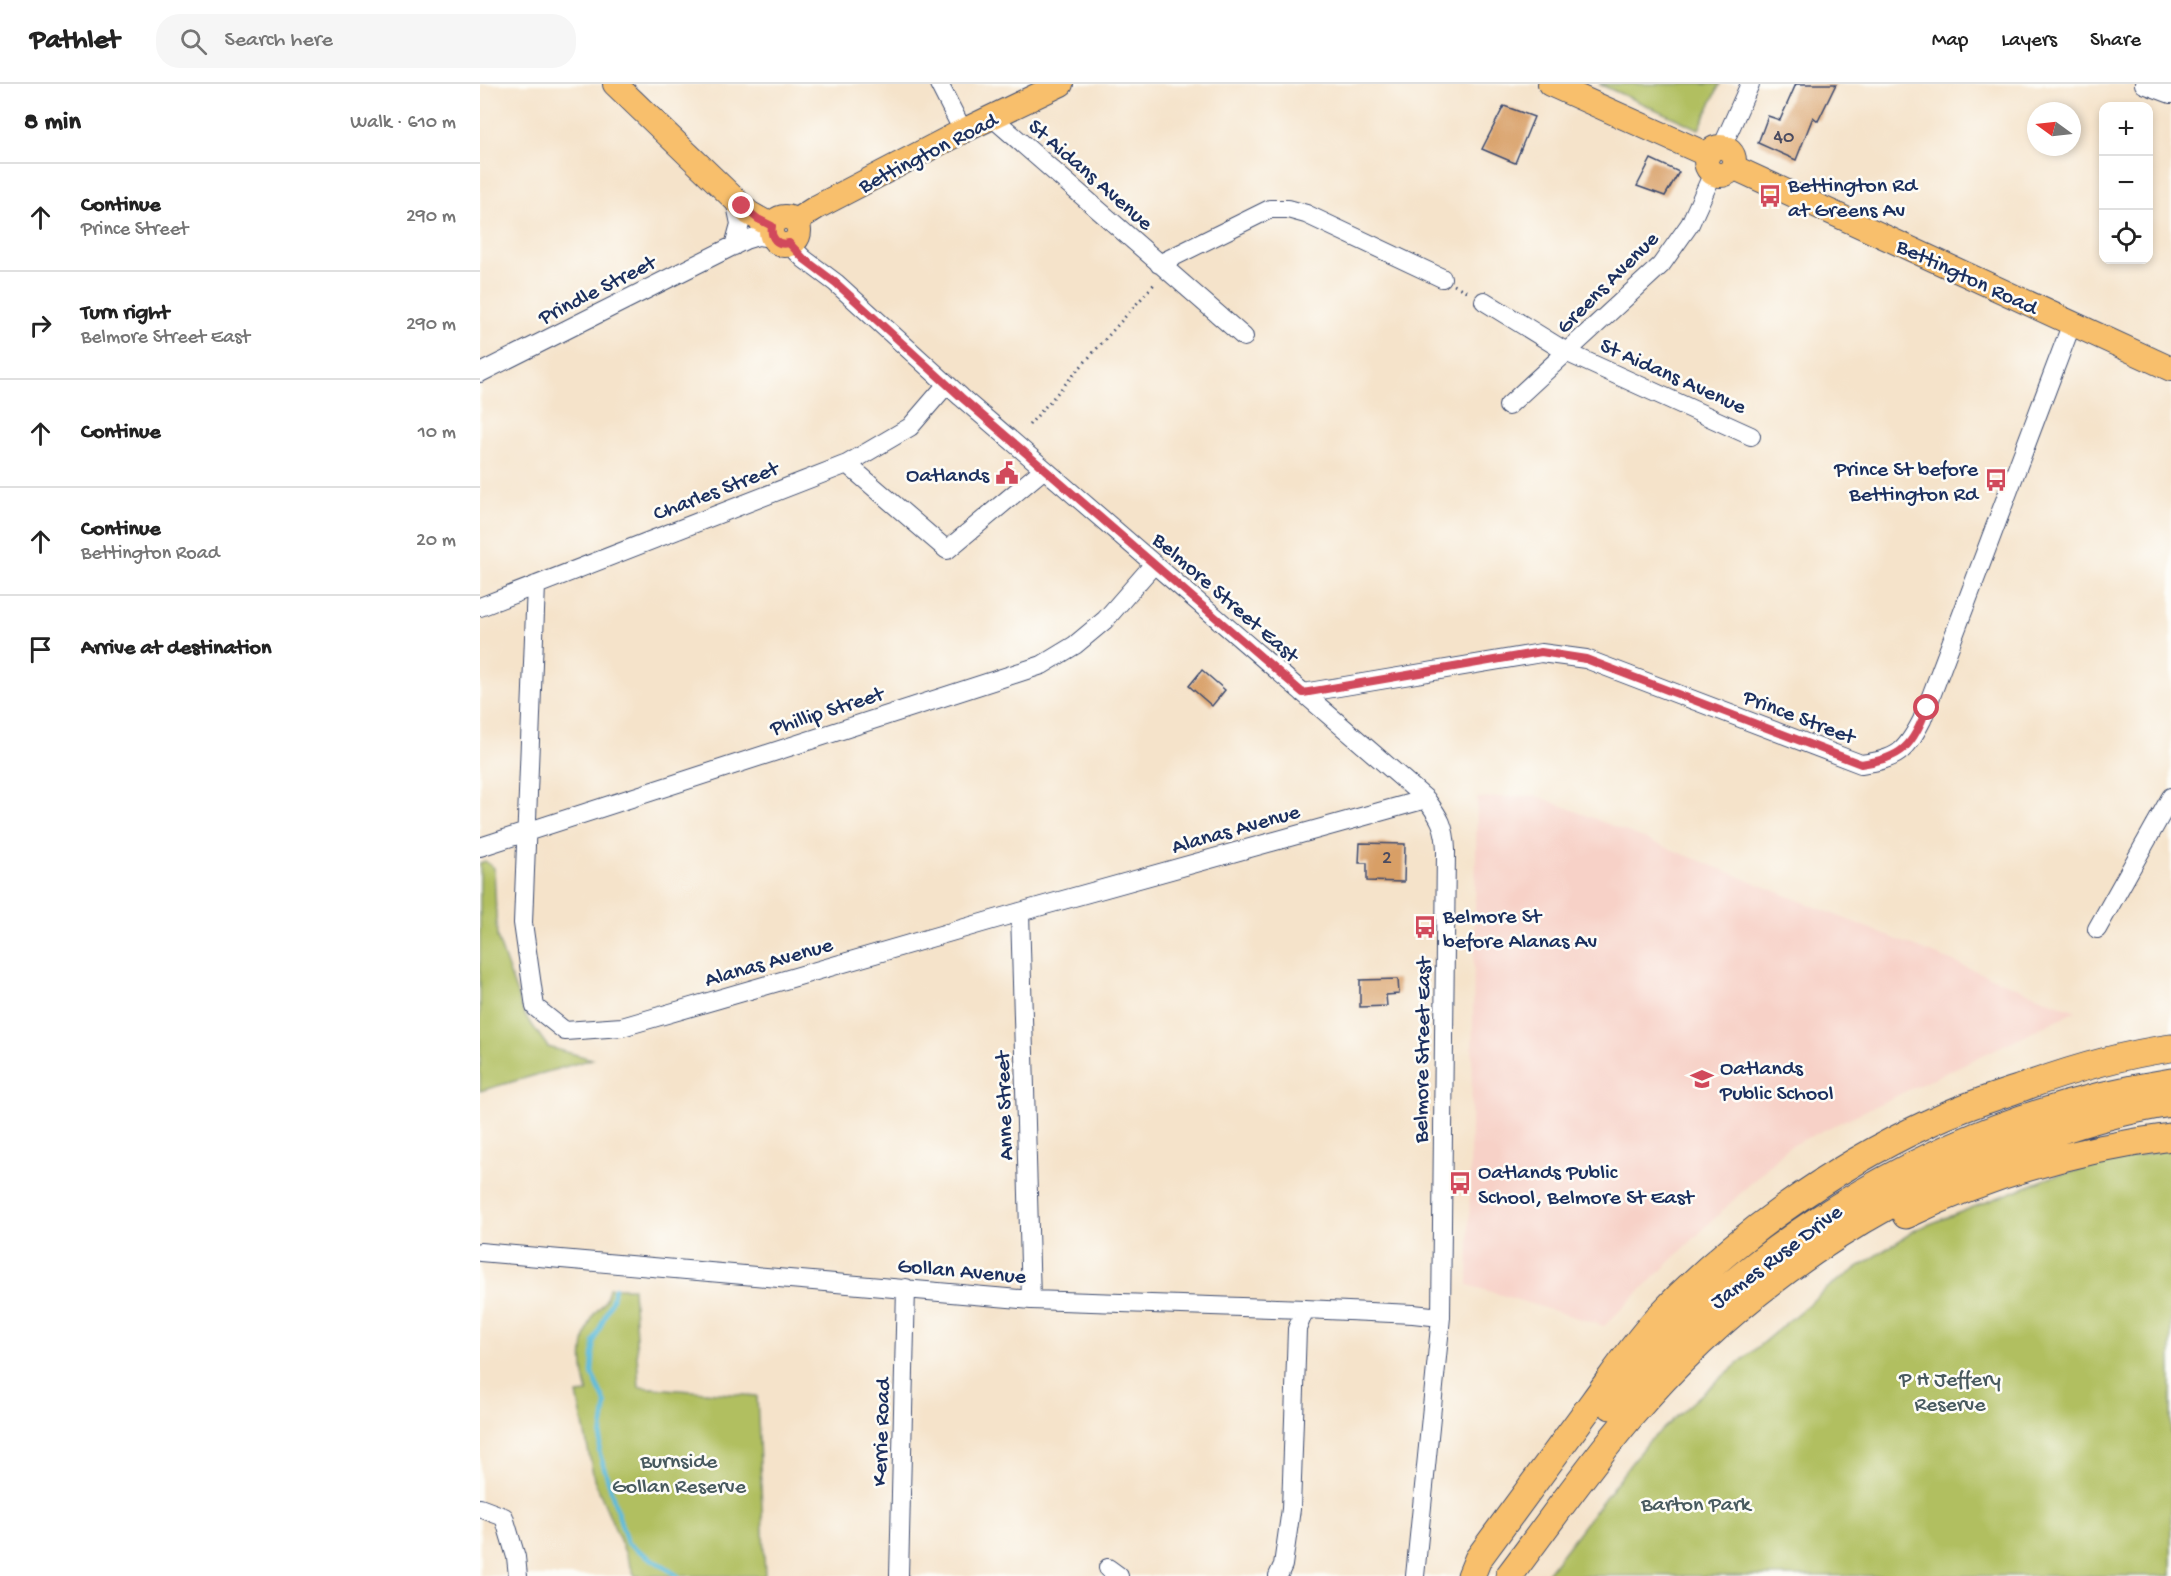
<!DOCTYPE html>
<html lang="en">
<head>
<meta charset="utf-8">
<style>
  :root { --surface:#fff; --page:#f6f6f6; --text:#222; --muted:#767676; --line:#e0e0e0 }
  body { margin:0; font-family:"Gochi Hand",sans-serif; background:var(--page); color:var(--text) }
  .controls { position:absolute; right:18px; top:18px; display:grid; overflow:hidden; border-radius:12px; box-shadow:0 3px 9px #0003 }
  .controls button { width:54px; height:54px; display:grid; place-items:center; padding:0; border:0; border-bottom:2px solid var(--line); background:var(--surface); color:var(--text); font:30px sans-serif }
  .compass { position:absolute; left:1547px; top:18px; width:54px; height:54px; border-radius:50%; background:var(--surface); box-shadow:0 3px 9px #0003; rotate:285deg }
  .stop { position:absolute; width:18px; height:18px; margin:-14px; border:4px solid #d1495b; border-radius:50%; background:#fff }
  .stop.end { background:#d1495b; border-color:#fff; box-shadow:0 2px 6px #0008 }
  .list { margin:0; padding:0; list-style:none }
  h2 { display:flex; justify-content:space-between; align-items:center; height:78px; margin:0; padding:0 24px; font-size:26px }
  h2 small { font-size:20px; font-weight:400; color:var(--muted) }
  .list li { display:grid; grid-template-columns:39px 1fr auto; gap:18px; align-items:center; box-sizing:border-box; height:108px; padding:0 24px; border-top:2px solid var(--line) }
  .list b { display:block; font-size:22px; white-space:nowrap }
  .list p { margin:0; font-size:20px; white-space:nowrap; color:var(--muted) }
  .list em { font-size:20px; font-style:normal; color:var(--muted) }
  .icon { flex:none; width:33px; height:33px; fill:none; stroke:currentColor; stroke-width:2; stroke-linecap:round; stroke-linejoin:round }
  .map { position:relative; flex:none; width:1691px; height:1492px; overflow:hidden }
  header { display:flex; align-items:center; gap:36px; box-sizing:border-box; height:84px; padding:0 30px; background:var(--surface); border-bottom:2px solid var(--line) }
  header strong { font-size:28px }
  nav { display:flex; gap:33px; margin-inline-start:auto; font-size:21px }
  .search { width:420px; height:54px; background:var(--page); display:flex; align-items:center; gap:15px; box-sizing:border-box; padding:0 21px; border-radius:24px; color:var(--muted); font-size:22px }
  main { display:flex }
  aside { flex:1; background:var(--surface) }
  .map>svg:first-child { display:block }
  .built { fill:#f7d1c7 }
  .green { fill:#b1bf61; stroke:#667760; stroke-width:1.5 }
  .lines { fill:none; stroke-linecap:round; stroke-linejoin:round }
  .stream { stroke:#5cbbdb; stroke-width:4.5 }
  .building { fill:#d89f66 }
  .minor-casing { stroke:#3c4a6e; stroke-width:20 }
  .major-casing { stroke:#3c4a6e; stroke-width:26 }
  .highway-casing { stroke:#3c4a6e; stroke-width:29 }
  .path { stroke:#3c4a6e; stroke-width:3; stroke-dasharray:1.5 4.5; stroke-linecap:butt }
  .minor { stroke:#fff; stroke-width:18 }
  .major { stroke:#f8bf6c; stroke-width:24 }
  .highway { stroke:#f8bf6c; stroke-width:27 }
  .route { stroke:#d1495b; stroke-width:8 }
  .labels { text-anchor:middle; stroke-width:5; stroke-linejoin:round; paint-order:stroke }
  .number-label { font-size:20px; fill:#4a4b60 }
  .street-label { font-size:22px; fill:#1b2f5e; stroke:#fdfcf7 }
  .poi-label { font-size:22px; fill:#1b2f5e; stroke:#fdfcf7; text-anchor:start }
  .park-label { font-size:22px; fill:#485a5f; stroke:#fdfcf7 }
</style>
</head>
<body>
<header>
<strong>Pathlet</strong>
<div class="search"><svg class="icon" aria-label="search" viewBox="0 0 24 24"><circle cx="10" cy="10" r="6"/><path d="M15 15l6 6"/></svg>Search here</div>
<nav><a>Map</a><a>Layers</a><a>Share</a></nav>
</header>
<main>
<aside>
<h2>8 min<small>Walk · 610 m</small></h2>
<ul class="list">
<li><svg class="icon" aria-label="ahead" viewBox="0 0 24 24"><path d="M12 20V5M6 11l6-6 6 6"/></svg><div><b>Continue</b><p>Prince Street</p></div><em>290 m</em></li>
<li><svg class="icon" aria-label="right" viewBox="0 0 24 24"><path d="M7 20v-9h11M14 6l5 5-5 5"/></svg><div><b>Turn right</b><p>Belmore Street East</p></div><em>290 m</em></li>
<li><svg class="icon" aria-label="ahead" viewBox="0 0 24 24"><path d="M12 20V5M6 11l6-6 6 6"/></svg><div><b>Continue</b></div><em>10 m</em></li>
<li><svg class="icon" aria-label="ahead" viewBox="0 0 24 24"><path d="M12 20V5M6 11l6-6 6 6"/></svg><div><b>Continue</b><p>Bettington Road</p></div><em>20 m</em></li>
<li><svg class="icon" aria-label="arrive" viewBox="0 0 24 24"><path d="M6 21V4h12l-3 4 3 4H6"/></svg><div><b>Arrive at destination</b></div></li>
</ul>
</aside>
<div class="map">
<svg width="1691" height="1492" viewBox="0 0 1691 1492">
  <rect width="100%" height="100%" fill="#fdfcf7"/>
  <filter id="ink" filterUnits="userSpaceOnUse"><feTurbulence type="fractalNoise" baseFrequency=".0167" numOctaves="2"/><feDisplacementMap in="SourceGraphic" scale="12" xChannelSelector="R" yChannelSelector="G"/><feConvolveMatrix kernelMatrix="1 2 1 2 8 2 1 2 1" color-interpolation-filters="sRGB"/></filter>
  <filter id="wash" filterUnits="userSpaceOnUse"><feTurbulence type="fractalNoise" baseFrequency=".008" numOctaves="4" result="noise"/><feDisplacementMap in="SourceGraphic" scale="24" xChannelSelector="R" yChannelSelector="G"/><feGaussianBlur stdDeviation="1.35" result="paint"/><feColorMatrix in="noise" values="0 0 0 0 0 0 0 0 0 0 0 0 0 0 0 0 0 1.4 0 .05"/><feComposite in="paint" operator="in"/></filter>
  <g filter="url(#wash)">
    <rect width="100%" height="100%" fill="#f5e3ca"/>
    <!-- built -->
    <path class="built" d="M1055 711 1596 927 1308 1063 1124 1242 988 1201 997 714Z"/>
    <!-- green -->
    <path class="green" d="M1119 0H1240L1219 45Z
      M5 777 14 784 17 853 44 930 68 963 112 975 0 1007V779Z
      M1691 1064V1492H1065L1165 1361 1223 1309 1350 1202 1437 1145 1574 1092Z
      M129 1204H153L159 1303 277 1312 285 1492H155L114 1395 97 1310 108 1309C100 1282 100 1258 113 1232 116 1226 122 1223 125 1217 127 1213 128 1208 129 1204Z"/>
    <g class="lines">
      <!-- stream -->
      <path class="stream" d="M135 1204 132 1215 114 1258 112 1290 126 1320 119 1367 147 1459 198 1492"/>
    </g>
    <g id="blocks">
      <!-- building -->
      <path class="building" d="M1316 0H1356L1338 37 1333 33 1316 76 1278 59 1288 32 1300 36Z
        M1024 22 1054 33 1035 79 1002 65Z
        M1171 75 1199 88 1185 112 1157 102Z
        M722 586 745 606 732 622 709 602Z
        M880 759 925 760 924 798 887 797V779H879Z
        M918 895 919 910 906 911 907 922 880 923V896Z"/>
    </g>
  </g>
  <g filter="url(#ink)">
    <use href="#blocks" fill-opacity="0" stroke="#3c4a6e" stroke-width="1.5"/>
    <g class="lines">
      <!-- minor casing -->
      <g class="minor-casing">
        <path id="minor" d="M459 0 483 47
          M1664 0 1691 10
          M513 34 764 253
          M1242 63 1270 0
          M309 160 324 175 356 199 481 313 946 715C960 734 965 742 966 766L961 1233 935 1492
          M254 162 260 140 255 116
          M679 180 790 125H808L826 130 962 194
          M1004 217 1088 269 1271 352
          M0 289 265 156 278 152 293 154
          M1028 322 1181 181 1210 140 1233 89
          M367 380 467 466 564 385
          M56 501 43 839 55 923 85 947 142 943 540 828 946 715
          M0 523 367 380 430 343 467 300
          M823 609 1061 569 1106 575 1381 680C1417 675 1425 669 1442 636L1592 239
          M0 763 562 581 595 561 625 536 674 480
          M540 828 551 1216
          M1617 845 1691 713
          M0 1168 551 1216 825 1225 933 1230 961 1233
          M0 1424 24 1433 36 1473 38 1492
          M628 1484 639 1492
          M419 1492 426 1204
          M798 1492 803 1481 811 1425 817 1245 825 1225"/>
      </g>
      <!-- major casing -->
      <g class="major-casing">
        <path id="major" d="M135 0 269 129 292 142
          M1070 0 1228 71
          M1226 77a14 14 0 1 1 28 0a14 14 0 1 1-28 0Z
          M1253 83 1691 285
          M291 147a14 14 0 1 1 28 0a14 14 0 1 1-28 0Z
          M315 137 337 123 483 47 581 0"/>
      </g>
      <!-- highway casing -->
      <g class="highway-casing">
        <path id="highway" d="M1426 1131C1509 1090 1599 1065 1691 1053
          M1131 1322C1270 1153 1473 1031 1691 998
          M991 1492 998 1475C1037 1422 1075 1370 1114 1317 1134 1290 1154 1260 1177 1235 1250 1156 1352 1084 1449 1039 1477 1025 1508 1015 1538 1005 1587 987 1639 971 1691 964
          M1029 1492C1069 1439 1107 1384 1150 1333 1250 1215 1374 1128 1517 1070 1573 1047 1632 1028 1691 1019"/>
      </g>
      <!-- path -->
      <path class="path" d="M974 201 990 209
        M549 341 676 198"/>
      <!-- minor -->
      <use href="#minor" class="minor"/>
      <!-- major -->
      <use href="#major" class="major"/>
      <!-- highway -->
      <use href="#highway" class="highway"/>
    </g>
  </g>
  <g class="lines" filter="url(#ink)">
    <!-- route -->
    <path class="route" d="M262 122 278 135 292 142C290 154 297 162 309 159L324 175 356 199 481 313 823 609 1061 568 1106 575 1381 680C1423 674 1432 662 1447 624"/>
  </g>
  <!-- icons -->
  <defs>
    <g id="bus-bare" transform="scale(1.8)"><path d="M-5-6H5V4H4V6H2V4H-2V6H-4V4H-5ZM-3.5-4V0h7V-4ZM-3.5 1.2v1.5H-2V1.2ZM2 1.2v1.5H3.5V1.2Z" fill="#d1495b" stroke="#fdfcf7" stroke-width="2.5" paint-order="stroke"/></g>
    <g id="civic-bare" transform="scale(1.8)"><path d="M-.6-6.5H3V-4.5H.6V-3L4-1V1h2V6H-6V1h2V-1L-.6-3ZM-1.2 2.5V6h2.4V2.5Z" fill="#d1495b" stroke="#fdfcf7" stroke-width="2.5" paint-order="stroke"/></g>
    <g id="school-bare" transform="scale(1.8)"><path d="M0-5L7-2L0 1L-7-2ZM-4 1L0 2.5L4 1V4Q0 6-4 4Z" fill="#d1495b" stroke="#fdfcf7" stroke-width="2.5" paint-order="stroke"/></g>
  </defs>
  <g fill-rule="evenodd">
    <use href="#bus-bare" x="1290" y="112"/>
    <use href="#civic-bare" x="527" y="389"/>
    <use href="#bus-bare" x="1516" y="396"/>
    <use href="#bus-bare" x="945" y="843"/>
    <use href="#school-bare" x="1222" y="995"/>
    <use href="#bus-bare" x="980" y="1099"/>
  </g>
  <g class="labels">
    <!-- number labels -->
    <g class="number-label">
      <text x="1304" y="58">40</text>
      <text x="907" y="779">2</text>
    </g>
    <!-- street labels -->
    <g class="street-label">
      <text transform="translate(447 67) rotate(-27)" y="8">Bettington Road</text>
      <text transform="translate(612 89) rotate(41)" y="8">St Aidans Avenue</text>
      <text transform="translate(1488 191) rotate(25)" y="8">Bettington Road</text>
      <text transform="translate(1126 197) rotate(-45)" y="8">Greens Avenue</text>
      <text transform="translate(116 204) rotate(-27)" y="8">Prindle Street</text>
      <text transform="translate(1194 290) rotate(24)" y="8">St Aidans Avenue</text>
      <text transform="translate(235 405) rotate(-21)" y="8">Charles Street</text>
      <text transform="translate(747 512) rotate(41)" y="8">Belmore Street East</text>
      <text transform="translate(346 625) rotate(-18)" y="8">Phillip Street</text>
      <text transform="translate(1320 631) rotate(21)" y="8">Prince Street</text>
      <text transform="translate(755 743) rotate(-16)" y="8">Alanas Avenue</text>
      <text transform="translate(288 876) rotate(-16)" y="8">Alanas Avenue</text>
      <text transform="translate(940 966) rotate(-89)" y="8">Belmore Street East</text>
      <text transform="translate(522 1022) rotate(-92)" y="8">Anne Street</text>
      <text transform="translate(1295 1171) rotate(-37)" y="8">James Ruse Drive</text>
      <text transform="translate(482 1185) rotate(5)" y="8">Gollan Avenue</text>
      <text transform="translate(399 1348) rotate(-88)" y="8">Kerrie Road</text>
    </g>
    <!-- poi labels -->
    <g class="poi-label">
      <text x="1308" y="107">Bettington Rd<tspan x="1308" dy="25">at Greens Av</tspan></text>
      <text x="1498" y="391" text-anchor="end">Prince St before<tspan x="1498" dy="25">Bettington Rd</tspan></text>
      <text x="509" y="397" text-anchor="end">Oatlands</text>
      <text x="963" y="838">Belmore St<tspan x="963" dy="25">before Alanas Av</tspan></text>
      <text x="1240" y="990">Oatlands<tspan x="1240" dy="25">Public School</tspan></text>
      <text x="998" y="1094">Oatlands Public<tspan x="998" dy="25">School, Belmore St East</tspan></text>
    </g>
    <!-- park labels -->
    <g class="park-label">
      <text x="1470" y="1301">P H Jeffery<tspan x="1470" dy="25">Reserve</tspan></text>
      <text x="199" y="1383">Burnside<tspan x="199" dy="25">Gollan Reserve</tspan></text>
      <text x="1216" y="1426">Barton Park</text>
    </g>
  </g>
</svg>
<div class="controls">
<button>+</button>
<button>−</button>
<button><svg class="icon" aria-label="locate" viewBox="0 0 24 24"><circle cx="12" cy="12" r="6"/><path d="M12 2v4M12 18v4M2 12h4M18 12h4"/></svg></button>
</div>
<svg class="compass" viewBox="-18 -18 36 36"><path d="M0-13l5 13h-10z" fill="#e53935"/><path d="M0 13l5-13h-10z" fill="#767676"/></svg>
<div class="stop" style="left:1447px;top:624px"></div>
<div class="stop end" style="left:262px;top:122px"></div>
</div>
</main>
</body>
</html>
